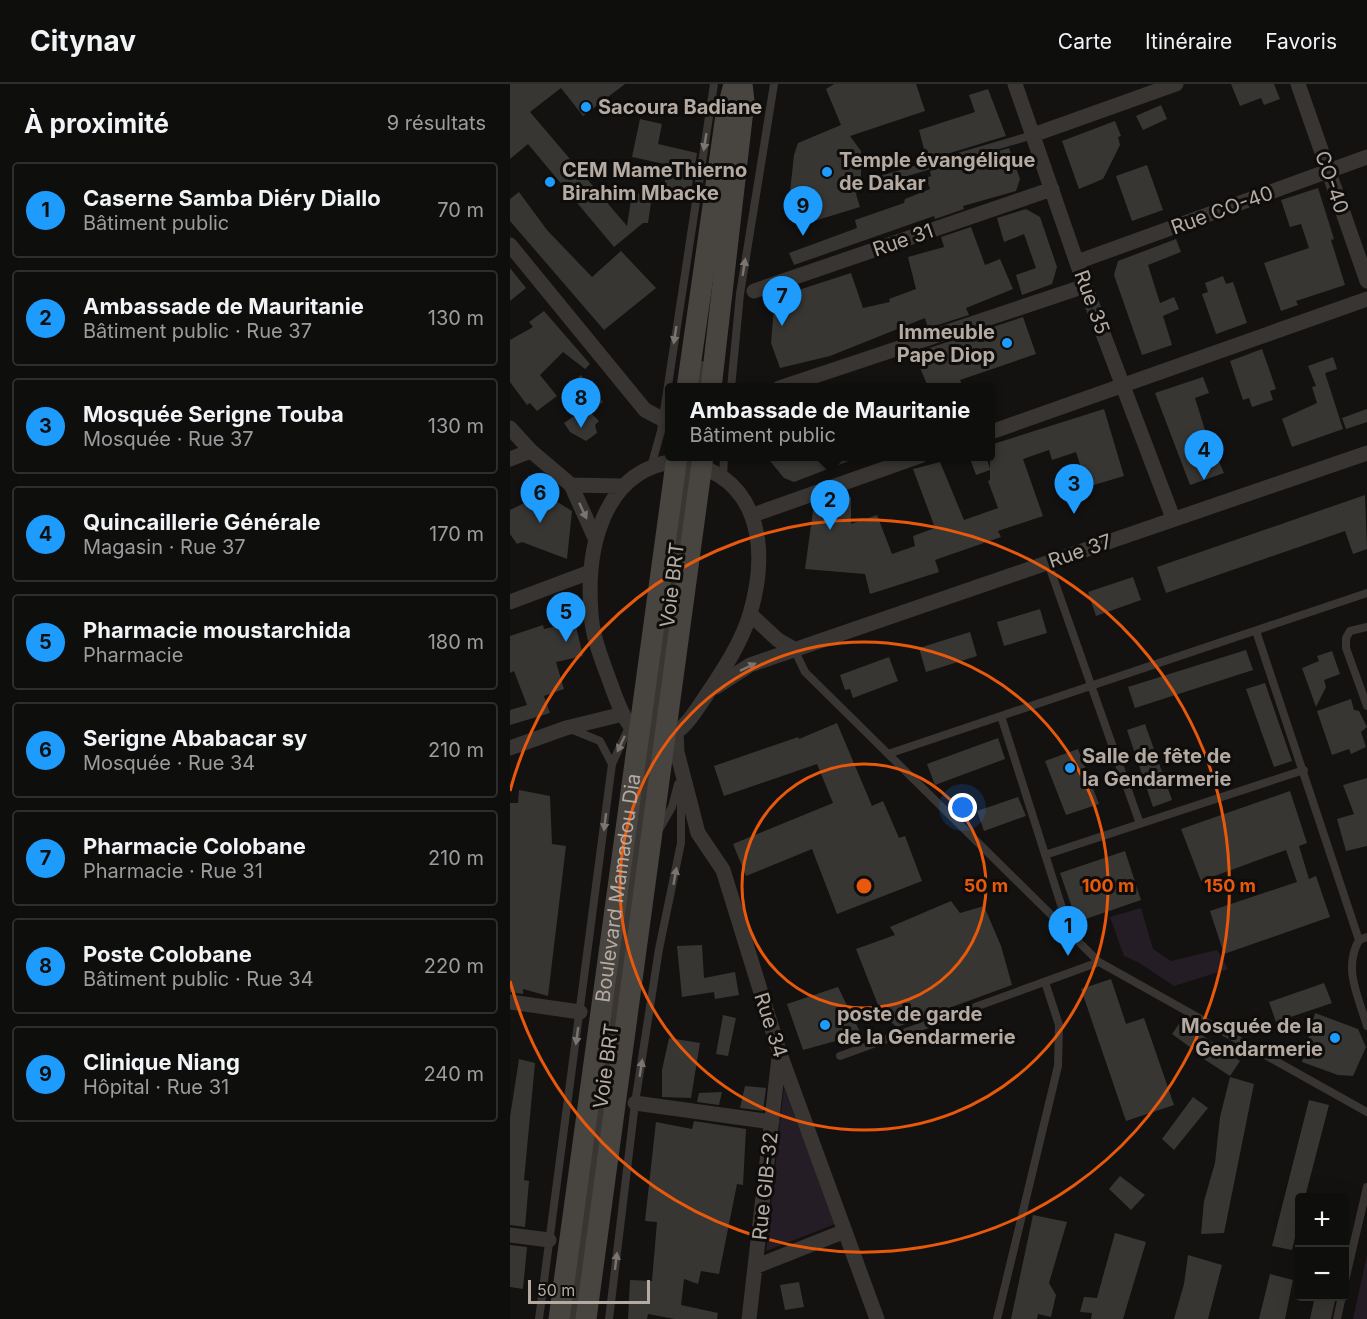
<!DOCTYPE html>
<html lang="fr">
<head>
<meta charset="utf-8">
<style>
  :root { --surface:#0e0e0d; --page:#171716; --text:#f1f3f6; --muted:#9b9c9d; --line:#2e2e2e; --accent:#1e9cfe }
  body { margin:0; font-family:Inter,sans-serif; background:var(--page); color:var(--text) }
  .controls { position:absolute; right:18px; bottom:18px; display:grid; overflow:hidden; border-radius:6px; box-shadow:0 6px 24px #0002 }
  .controls button { width:54px; height:54px; display:grid; place-items:center; padding:0; border:0; border-bottom:2px solid var(--line); background:var(--surface); color:var(--text); font:30px sans-serif }
  .scale { position:absolute; left:18px; bottom:15px; width:122px; box-sizing:border-box; padding-left:6px; border:3px solid #b4aaa1; border-top:0; font-size:16px; line-height:21px; white-space:nowrap; color:#b4aaa1; -webkit-text-stroke:4px #0e0d0c; paint-order:stroke }
  .you { position:absolute; left:453px; top:724px; width:21px; height:21px; margin:-15px; border:4px solid #fff; border-radius:50%; background:#1a73e8; box-shadow:0 0 0 9px #1a73e833 }
  .badge { display:grid; place-items:center; width:39px; height:39px; border-radius:50%; background:var(--accent); color:#111; font-size:20px; font-weight:700 }
  .pin { position:absolute; translate:-50% -50px; filter:drop-shadow(0 2px 3px #0008) }
  .pin::after { content:''; position:absolute; top:32px; width:21px; height:18px; background:inherit; clip-path:polygon(0 0,100% 0,50% 100%) }
  .popup { position:absolute; left:155px; top:299px; width:330px; height:78px; box-sizing:border-box; display:grid; place-content:center; border-radius:6px; background:var(--surface); filter:drop-shadow(0 2px 4px #0005); font-size:20px; white-space:nowrap; color:var(--muted) }
  .popup b { font-size:22px; color:var(--text) }
  .popup::after { content:''; position:absolute; left:50%; top:100%; margin-left:-12px; border:12px solid transparent; border-top-color:var(--surface) }
  .list { margin:0; padding:0; list-style:none }
  h2 { display:flex; justify-content:space-between; align-items:center; height:78px; margin:0; padding:0 24px; font-size:26px }
  h2 small { font-size:20px; font-weight:400; color:var(--muted) }
  .list li { display:grid; grid-template-columns:39px 1fr auto; gap:18px; align-items:center; box-sizing:border-box; height:96px; margin:0 12px 12px; padding:0 12px; border:2px solid var(--line); border-radius:6px }
  .list b { display:block; font-size:22px; white-space:nowrap }
  .list p { margin:0; font-size:20px; white-space:nowrap; color:var(--muted) }
  .list em { font-size:20px; font-style:normal; color:var(--muted) }
  .map { position:relative; flex:none; width:857px; height:1235px; overflow:hidden }
  header { display:flex; align-items:center; gap:36px; box-sizing:border-box; height:84px; padding:0 30px; background:var(--surface); border-bottom:2px solid var(--line) }
  header strong { font-size:28px }
  nav { display:flex; gap:33px; margin-inline-start:auto; font-size:21px }
  main { display:flex }
  aside { flex:1; background:var(--surface) }
  .map>svg:first-child { display:block }
  .green { fill:#241d26 }
  .building { fill:#383633 }
  .lines { fill:none; stroke-linecap:round; stroke-linejoin:round }
  .lane { stroke:#383532; stroke-width:8 }
  .street { stroke:#383532; stroke-width:15 }
  .secondary { stroke:#484440; stroke-width:21 }
  .oneway { fill:#7c756f }
  .ring { fill:none; stroke:#e8590c; stroke-width:3 }
  .poi-dot { fill:#1e9cfe; stroke:#0e0d0c; stroke-width:2 }
  .labels { text-anchor:middle; stroke-width:6; stroke-linejoin:round; paint-order:stroke }
  .poi-label { font-size:20px; font-weight:bold; fill:#b4aaa1; stroke:#0e0d0c; text-anchor:start }
  .street-label { font-size:20px; fill:#b4aaa1; stroke:#0e0d0c }
  .centre { fill:#e8590c; stroke:#0e0d0c; stroke-width:3 }
  .ring-label { font-size:18px; text-anchor:middle; font-weight:bold; fill:#e8590c; stroke:#0e0d0c; stroke-width:6; stroke-linejoin:round; paint-order:stroke }
</style>
</head>
<body>
<header>
<strong>Citynav</strong>
<nav><a>Carte</a><a>Itinéraire</a><a>Favoris</a></nav>
</header>
<main>
<aside>
<h2>À proximité<small>9 résultats</small></h2>
<ul class="list">
<li><span class="badge">1</span><div><b>Caserne Samba Diéry Diallo</b><p>Bâtiment public</p></div><em>70 m</em></li>
<li><span class="badge">2</span><div><b>Ambassade de Mauritanie</b><p>Bâtiment public · Rue 37</p></div><em>130 m</em></li>
<li><span class="badge">3</span><div><b>Mosquée Serigne Touba</b><p>Mosquée · Rue 37</p></div><em>130 m</em></li>
<li><span class="badge">4</span><div><b>Quincaillerie Générale</b><p>Magasin · Rue 37</p></div><em>170 m</em></li>
<li><span class="badge">5</span><div><b>Pharmacie moustarchida</b><p>Pharmacie</p></div><em>180 m</em></li>
<li><span class="badge">6</span><div><b>Serigne Ababacar sy</b><p>Mosquée · Rue 34</p></div><em>210 m</em></li>
<li><span class="badge">7</span><div><b>Pharmacie Colobane</b><p>Pharmacie · Rue 31</p></div><em>210 m</em></li>
<li><span class="badge">8</span><div><b>Poste Colobane</b><p>Bâtiment public · Rue 34</p></div><em>220 m</em></li>
<li><span class="badge">9</span><div><b>Clinique Niang</b><p>Hôpital · Rue 31</p></div><em>240 m</em></li>
</ul>
</aside>
<div class="map">
<svg width="857" height="1235" viewBox="0 0 857 1235">
  <rect width="100%" height="100%" fill="#131211"/>
  <!-- green -->
  <path class="green" d="M631 824 643 865 661 877 707 866 718 885 664 902 628 878 614 872 600 833Z
    M274 1004 325 1140 256 1167Z
    M857 1171V1235H843Z"/>
  <!-- building -->
  <path class="building" d="M0 0H115L73 32 51 4 20 28 117 142 122 109 142 112 138 139H133L104 163 18 60 0 75Z
    M324 0H406L415 27 340 52 351 67V100L346 110 350 123 301 138 279 117 284 71 288 59 331 41 316 5Z
    M721 0H764L770 15 754 21 751 14 730 22Z
    M478 5 496 52 417 76 409 46 465 28 459 11Z
    M651 21 657 35 633 46 626 32Z
    M130 35 152 40 148 60 187 69 181 108 153 104 159 81 122 73Z
    M605 37 611 52 608 53 610 61 593 95 569 105 552 57Z
    M499 64 510 95 506 107 453 122 454 125 425 135 424 132 284 181 279 169 347 144 345 136 394 119 395 115 420 105 416 94 421 92 420 87Z
    M637 81 653 126 622 137 606 92Z
    M808 104 824 155 821 156 835 201 786 217 788 221 771 227 754 179 799 164 791 140 780 143 771 116Z
    M9 108 37 146 82 193 111 167 146 204 94 246 0 137V115Z
    M516 125 530 133 547 183 542 200 512 211 506 191 526 184 514 150 494 158 487 134Z
    M461 143 475 181 490 175 503 205 456 224 459 231 418 244 415 234 320 272 270 284 261 259 264 223 270 212 341 189 353 224 380 218 379 215 406 205 398 173 434 163 431 153Z
    M666 155 671 168 638 181 650 219 664 213 669 225 653 232 662 261 632 271 604 191 608 177Z
    M0 184 16 204 0 217Z
    M713 192 716 200 723 198 737 239 706 250 692 210 698 208 695 199Z
    M34 227 80 280 75 285 53 268 30 291 47 312 27 327 20 319 17 321 0 298V256L23 243 19 238Z
    M513 233 526 270 450 296 453 303H418L404 269Z
    M752 265 766 305 760 307 763 316 742 323 739 314 733 316 720 277Z
    M823 273 827 285 815 289 833 345 782 363 772 335 807 319 802 303 806 302 798 282Z
    M71 291 93 318 80 328 59 301Z
    M693 293 699 309 685 314 704 375 707 373 714 389 680 401 645 309Z
    M76 324 89 337 85 341 87 349 76 357 60 348 54 339Z
    M594 325 614 392 577 403 566 368 542 376 539 366 513 375 533 432 488 447 491 453 425 476 429 488 360 510 355 490 295 485 303 427 341 413V440L367 431 382 470 405 462 403 452 425 444 403 385 430 378 454 436 488 424 478 397 480 396V386L466 391 459 372H476L480 385V361Z
    M857 325V338L836 345 832 334Z
    M256 372H344V375L284 398 274 394Z
    M31 411H36L62 427 57 475 12 458 7 460 0 450V426Z
    M855 411 857 465 843 470 835 447 656 509 647 483Z
    M623 493 631 516 586 532 578 508Z
    M530 525 537 549 494 562 487 538Z
    M65 538 73 572 46 578 54 605 34 612 40 629 0 641V626L17 621 4 587 0 589V552L33 541 34 545Z
    M460 548 467 572 416 588 409 564Z
    M736 566 743 586 625 624 618 603Z
    M822 567 830 590 814 596 816 603 806 623 792 584 809 577 807 572Z
    M379 573 388 597 343 614 340 605 335 606 330 591Z
    M755 599 782 677 764 683 736 605Z
    M841 615 844 626 849 627 857 643 851 648 856 663 841 670 839 665 822 671 807 627Z
    M327 639 362 722 373 717 389 754 395 752 412 797 327 830 302 765 236 792 223 760 323 719 307 680 214 712 204 682 288 653 289 655Z
    M635 640 662 716 643 723 617 646Z
    M488 654 495 675 425 701 417 680Z
    M568 665 589 720 556 731 535 677Z
    M857 694V762L836 767 827 735 844 730 833 701Z
    M9 706 40 712 42 760 56 762 38 912 13 905V910L0 908V719H8Z
    M780 707 797 759 789 762 799 795 806 792 820 833 714 870 700 827 787 798 776 766 691 797 671 745Z
    M508 713 516 732 474 747 467 727Z
    M615 767 631 816 567 838 550 789Z
    M441 817 450 829 474 822 491 862 502 901 387 943 372 931 346 865 385 851 380 843Z
    M192 861 194 894 225 888 229 911 205 915 204 908 172 913 167 862Z
    M601 895 616 940 634 934 664 1021 616 1037 571 905Z
    M814 899 822 919 766 938 759 918Z
    M328 903 351 950 293 966 277 920Z
    M805 929 848 945 856 963 843 992 828 991 792 978Z
    M213 931 226 934 218 972 206 970Z
    M671 937 730 977 720 992 683 968 684 966 662 950Z
    M159 954 190 959 181 1014 152 1013V986Z
    M9 975 25 979 14 1096 19 1097 15 1143 0 1141V1033Z
    M720 993 744 1000 714 1149 691 1150 694 1117 705 1079 710 1033Z
    M235 1002 256 1004 253 1027 230 1024Z
    M212 1008 209 1021 187 1018 189 1009Z
    M683 1013 698 1024 664 1066 652 1055Z
    M799 1016 819 1021 795 1113H789V1136L782 1166 762 1162Z
    M184 1037 236 1045 233 1101 227 1100 209 1190 191 1187 188 1200 174 1195 171 1221 208 1229 207 1235H165L138 1230 137 1235H118L120 1196 142 1197 147 1138 135 1137 146 1038 182 1045Z
    M610 1092 635 1111 621 1126 599 1105Z
    M523 1131 557 1138 539 1199 546 1211 541 1233 528 1230 527 1235H501Z
    M605 1149 636 1158 613 1235H581L582 1229 570 1228 574 1213 587 1214Z
    M0 1161 17 1163 13 1205 0 1203Z
    M678 1171 712 1181 698 1235H664L674 1200Z
    M760 1190 783 1196 775 1235H749Z
    M289 1198 294 1223 275 1226 270 1201Z
    M805 1212H826L821 1235H800Z"/>
  <g class="lines">
    <!-- lane -->
    <path class="lane" d="M363 98 523 51
      M188 304 191 281
      M221 304 230 210 264 0
      M141 383 151 347 204 0
      M213 394 214 372
      M538 479 630 740
      M857 543 840 547 836 554V564L857 622
      M746 547 849 856
      M284 565 295 588 589 878 857 1028
      M491 632 560 849
      M63 646 90 657 102 680
      M378 670 857 509
      M150 744 162 723 168 700
      M535 771 794 686
      M857 853 849 856C833 885 848 911 857 942
      M330 972 589 878
      M834 1201 857 1103
      M29 1235 102 680 120 641
      M62 1235 178 380
      M99 1235 125 1019 149 865 171 759V705
      M487 1235 548 982 549 941 535 898
      M827 1235 832 1212"/>
    <!-- street -->
    <path class="street" d="M505 0 575 202 663 434
      M788 0 857 197
      M523 51 666 0
      M0 161 135 326 152 335
      M567 178 857 73
      M244 207 542 105
      M269 304 575 202
      M0 344 21 367 61 401 111 402
      M481 348 857 215
      M0 375 21 367
      M166 377C249 388 260 461 240 530 232 557 215 583 200 606 189 621 176 646 158 653 153 655 145 655 140 655 117 651 107 617 100 598 92 576 82 552 81 529 76 466 92 386 166 377Z
      M61 401 85 454
      M243 431 410 372
      M0 518 80 488
      M240 530 268 556 284 565
      M206 603 240 581 857 369
      M166 647 167 668 188 749 213 786 270 970 367 1235
      M0 664 56 644 113 630
      M0 918 70 928
      M125 1019 262 1038
      M0 1151 39 1156
      M247 1182 335 1147
      M239 1235 269 973"/>
    <!-- secondary -->
    <g class="secondary">
      <path d="M177 304 216 31 224 0"/>
      <path d="M201 304 234 17 232 0"/>
      <path id="s1" d="M49 1235 167 372"/>
      <path d="M76 1235 193 372"/>
    </g>
  </g>
  <!-- one-way arrows -->
  <defs><path id="oneway-solid" d="M-6-.8H1V-3.2L6.5 0L1 3.2V.8H-6Z" transform="scale(1.5)"/></defs>
  <g class="oneway">
    <use href="#oneway-solid" transform="translate(195 58) rotate(99)"/>
    <use href="#oneway-solid" transform="translate(234 183) rotate(-81)"/>
    <use href="#oneway-solid" transform="translate(165 251) rotate(99)"/>
    <use href="#oneway-solid" transform="translate(73 427) rotate(65)"/>
    <use href="#oneway-solid" transform="translate(238 583) rotate(-26)"/>
    <use href="#oneway-solid" transform="translate(111 660) rotate(115)"/>
    <use href="#oneway-solid" transform="translate(95 738) rotate(97)"/>
    <use href="#oneway-solid" transform="translate(165 792) rotate(-80)"/>
    <use href="#oneway-solid" transform="translate(67 952) rotate(98)"/>
    <use href="#oneway-solid" transform="translate(131 984) rotate(-81)"/>
    <use href="#oneway-solid" transform="translate(106 1177) rotate(-83)"/>
  </g>
  <!-- distance rings -->
  <g class="ring">
    <circle cx="354" cy="802" r="122"/>
    <circle cx="354" cy="802" r="244"/>
    <path d="M0 707A366 366 0 1 1 0 897"/>
  </g>
  <!-- markers -->
  <g class="poi-dot">
    <circle cx="76" cy="23" r="6"/>
    <circle cx="317" cy="88" r="6"/>
    <circle cx="40" cy="98" r="6"/>
    <circle cx="497" cy="259" r="6"/>
    <circle cx="560" cy="684" r="6"/>
    <circle cx="315" cy="941" r="6"/>
    <circle cx="825" cy="954" r="6"/>
  </g>
  <g class="labels">
    <!-- poi labels -->
    <g class="poi-label">
      <text x="88" y="30">Sacoura Badiane</text>
      <text x="329" y="83">Temple évangélique<tspan x="329" dy="23">de Dakar</tspan></text>
      <text x="52" y="93">CEM MameThierno<tspan x="52" dy="23">Birahim Mbacke</tspan></text>
      <text x="485" y="255" text-anchor="end">Immeuble<tspan x="485" dy="23">Pape Diop</tspan></text>
      <text x="572" y="679">Salle de fête de<tspan x="572" dy="23">la Gendarmerie</tspan></text>
      <text x="327" y="937">poste de garde<tspan x="327" dy="23">de la Gendarmerie</tspan></text>
      <text x="813" y="949" text-anchor="end">Mosquée de la<tspan x="813" dy="23">Gendarmerie</tspan></text>
    </g>
    <!-- street labels -->
    <g class="street-label">
      <text transform="translate(822 98) rotate(71)" y="7">CO-40</text>
      <text transform="translate(712 126) rotate(-20)" y="7">Rue CO-40</text>
      <text transform="translate(393 156) rotate(-19)" y="7">Rue 31</text>
      <text transform="translate(582 218) rotate(70)" y="7">Rue 35</text>
      <text transform="translate(570 467) rotate(-19)" y="7">Rue 37</text>
      <text transform="translate(162 501) rotate(-83)" y="7">Voie BRT</text>
      <text dy="7" stroke="none"><textPath href="#s1" startOffset="435">Boulevard Mamadou Dia</textPath></text>
      <text transform="translate(261 941) rotate(72)" y="7">Rue 34</text>
      <text transform="translate(96 982) rotate(-82)" y="7">Voie BRT</text>
      <text transform="translate(255 1102) rotate(-84)" y="7">Rue GIB-32</text>
    </g>
  </g>
  <circle cx="354" cy="802" r="9" class="centre"/>
  <g class="ring-label">
    <text x="476" y="808">50 m</text>
    <text x="598" y="808">100 m</text>
    <text x="720" y="808">150 m</text>
  </g>
</svg>
<div class="controls">
<button>+</button>
<button>−</button>
</div>
<div class="scale">50 m</div>
<div class="you"></div>
<div class="pin badge" style="left:558px;top:872px">1</div>
<div class="pin badge" style="left:320px;top:446px">2</div>
<div class="popup"><b>Ambassade de Mauritanie</b>Bâtiment public</div>
<div class="pin badge" style="left:564px;top:430px">3</div>
<div class="pin badge" style="left:694px;top:396px">4</div>
<div class="pin badge" style="left:56px;top:558px">5</div>
<div class="pin badge" style="left:30px;top:439px">6</div>
<div class="pin badge" style="left:272px;top:242px">7</div>
<div class="pin badge" style="left:71px;top:344px">8</div>
<div class="pin badge" style="left:293px;top:152px">9</div>
</div>
</main>
</body>
</html>
